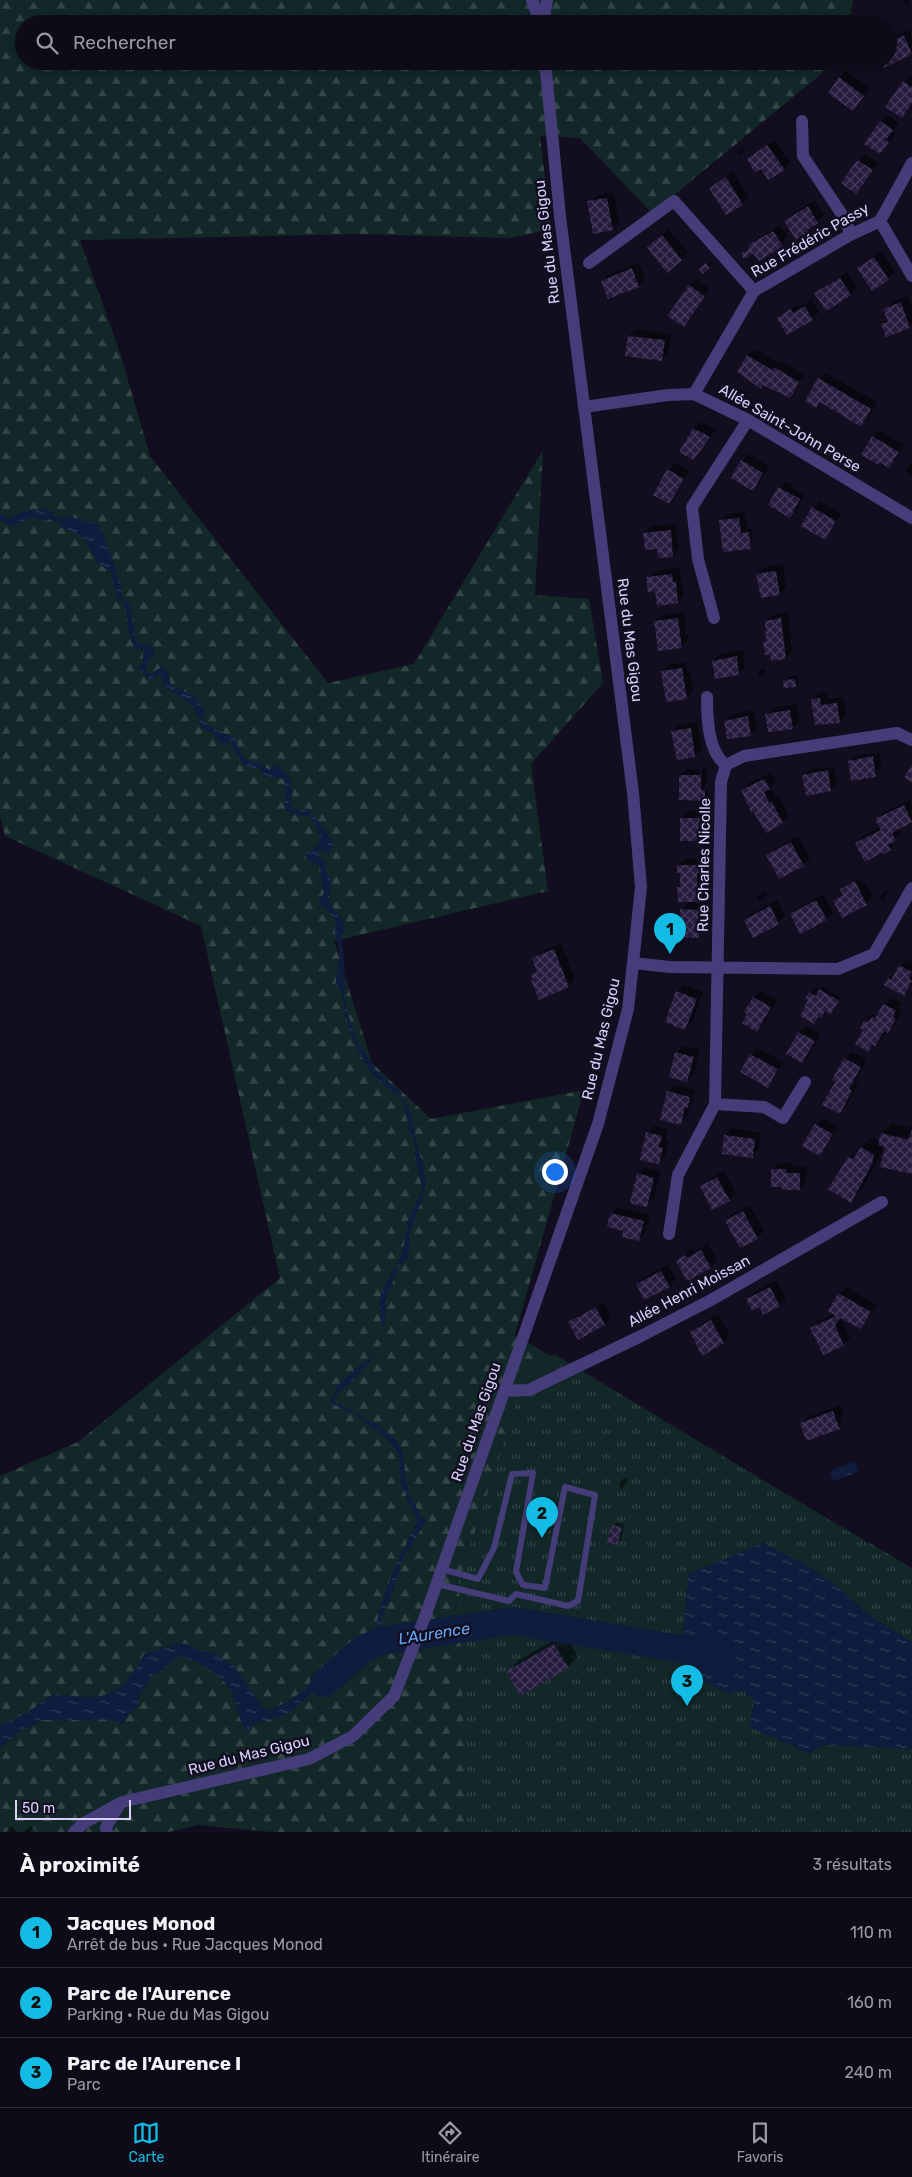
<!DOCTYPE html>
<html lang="fr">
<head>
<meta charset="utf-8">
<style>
  :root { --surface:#0e0a17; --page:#1c1824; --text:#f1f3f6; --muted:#9b9aa1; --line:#2e2b36; --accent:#13bce4 }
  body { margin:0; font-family:Rubik,sans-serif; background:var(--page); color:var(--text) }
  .scale { position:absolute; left:15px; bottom:12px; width:116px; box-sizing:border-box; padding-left:5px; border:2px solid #d8d0fb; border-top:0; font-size:14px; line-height:18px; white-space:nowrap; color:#d8d0fb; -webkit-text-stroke:4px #120e1f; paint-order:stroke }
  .you { position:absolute; left:554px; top:1171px; width:18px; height:18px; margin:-12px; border:4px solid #fff; border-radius:50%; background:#1a73e8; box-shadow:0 0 0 8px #1a73e833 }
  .badge { display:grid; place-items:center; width:32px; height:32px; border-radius:50%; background:var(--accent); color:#111; font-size:16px; font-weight:700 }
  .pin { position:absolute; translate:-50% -41px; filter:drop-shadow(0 1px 2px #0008) }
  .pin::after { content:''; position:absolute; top:26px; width:18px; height:15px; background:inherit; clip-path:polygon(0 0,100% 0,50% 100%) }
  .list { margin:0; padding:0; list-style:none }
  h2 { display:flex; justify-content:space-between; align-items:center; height:65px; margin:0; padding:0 20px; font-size:21px }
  h2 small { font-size:16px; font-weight:400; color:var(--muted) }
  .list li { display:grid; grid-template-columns:32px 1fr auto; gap:15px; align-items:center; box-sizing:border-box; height:70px; padding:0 20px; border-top:1px solid var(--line) }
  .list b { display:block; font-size:19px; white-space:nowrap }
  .list p { margin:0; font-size:16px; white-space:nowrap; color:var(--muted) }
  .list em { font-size:16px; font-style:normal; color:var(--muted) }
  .icon { flex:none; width:28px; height:28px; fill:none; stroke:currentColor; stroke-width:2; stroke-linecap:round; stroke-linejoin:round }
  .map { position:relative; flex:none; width:912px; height:1832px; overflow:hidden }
  .search { position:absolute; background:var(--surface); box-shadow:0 2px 8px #0003; left:15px; right:15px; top:15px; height:55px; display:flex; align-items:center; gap:12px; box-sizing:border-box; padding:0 18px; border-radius:28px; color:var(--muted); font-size:19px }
  .sheet { height:275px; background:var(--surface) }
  nav { display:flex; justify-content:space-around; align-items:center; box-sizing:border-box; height:70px; border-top:1px solid var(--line); background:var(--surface); font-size:14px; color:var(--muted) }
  nav a { display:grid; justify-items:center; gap:2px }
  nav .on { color:var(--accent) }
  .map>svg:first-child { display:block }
  .forest { fill:url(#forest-firs) }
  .park { fill:url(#park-tufts) }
  .water { fill:url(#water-ripples) }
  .shadow { fill:#0007; fill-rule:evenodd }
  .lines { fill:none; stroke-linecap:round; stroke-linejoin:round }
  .stream { stroke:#0f1c3d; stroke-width:4.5 }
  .river { stroke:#0f1c3d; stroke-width:28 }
  .building { fill:url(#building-cross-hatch) }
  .service { stroke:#453d7a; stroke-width:6 }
  .minor { stroke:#453d7a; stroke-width:12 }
  .labels { text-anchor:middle; stroke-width:5; stroke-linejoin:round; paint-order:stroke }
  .street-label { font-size:15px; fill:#d8d0fb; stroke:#120e1f }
  .water-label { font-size:16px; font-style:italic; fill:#66a5f2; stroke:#120e1f }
</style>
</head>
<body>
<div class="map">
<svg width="912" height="1832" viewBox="0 0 912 1832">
  <defs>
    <pattern id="forest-firs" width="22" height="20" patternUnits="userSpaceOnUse" patternTransform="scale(1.25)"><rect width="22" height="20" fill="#122728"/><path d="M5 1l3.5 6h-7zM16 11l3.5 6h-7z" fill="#344548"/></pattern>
    <pattern id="park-tufts" width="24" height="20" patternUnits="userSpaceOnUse" patternTransform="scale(1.25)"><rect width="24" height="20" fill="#122728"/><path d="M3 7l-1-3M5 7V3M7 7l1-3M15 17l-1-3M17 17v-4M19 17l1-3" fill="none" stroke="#344548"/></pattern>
    <pattern id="water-ripples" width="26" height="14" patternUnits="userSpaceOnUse" patternTransform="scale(1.25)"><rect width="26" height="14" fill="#0f1c3d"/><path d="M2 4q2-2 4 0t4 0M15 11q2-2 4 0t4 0" fill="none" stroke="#313c5a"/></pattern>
    <pattern id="building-cross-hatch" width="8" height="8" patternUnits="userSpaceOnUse" patternTransform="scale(1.25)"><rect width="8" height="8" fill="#261c3e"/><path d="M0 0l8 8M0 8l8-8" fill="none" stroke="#453c5b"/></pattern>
  </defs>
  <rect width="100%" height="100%" fill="#120e1f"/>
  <!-- forest -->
  <path class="forest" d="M0 0H853L849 24H24V61H837L652 213 580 138 540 136 551 229 511 238 358 234 80 240 121 356 150 456 328 683 414 664 543 450 535 595 589 599 603 683 531 764 548 891 334 941 372 1063 431 1119 584 1090 515 1335 912 1568V1832H272L198 1825 169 1832H0V1476L78 1442 280 1278 201 926 5 836 0 816Z"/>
  <!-- park -->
  <path class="park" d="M554 1354 912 1570V1832H466L459 1581 523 1383Z"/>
  <!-- water -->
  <path class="water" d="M44 509 55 512 47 521 31 517 12 527 0 520V513L9 518 23 511Z
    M68 516 100 525C108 550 119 573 123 599L130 604 136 641 139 644 151 645 156 652 146 664V672L151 674 158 669 164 668 167 670 171 685C182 691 199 695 203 708 205 714 201 718 206 723 214 732 228 732 237 741 238 752 243 757 252 763L260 762 269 770 276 764C291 777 290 776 293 795L290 797 292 810 301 811 307 808 311 812 309 814 315 817 334 842 330 853H327L322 850 318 852 319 858H322C326 864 324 872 331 880L329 903 341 917 345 930 341 935 344 963 338 975C346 1002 353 1043 370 1067 382 1083 400 1090 409 1109L426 1180 425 1189 406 1244V1257L389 1281 383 1300 382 1343 371 1360 352 1382 340 1391 333 1401C351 1408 393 1434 400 1452 403 1460 398 1471 401 1479 406 1492 415 1505 421 1517L427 1520 404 1557 399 1569 398 1577 381 1620 384 1633 408 1629V1636L373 1644 352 1659 288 1714 254 1724 246 1732C238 1719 237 1704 231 1691 223 1675 197 1661 180 1656L176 1657 167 1667 152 1676 138 1699 139 1706 129 1713 122 1724 111 1720H44L19 1732 0 1748V1726L28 1712 53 1694C102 1700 120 1701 144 1654L162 1649 174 1643 187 1644 198 1650 214 1653 234 1666 262 1706 267 1711 289 1701 307 1688 323 1670 375 1634C380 1594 400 1555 419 1519 415 1507 407 1497 402 1485 397 1475 401 1465 398 1455 393 1437 347 1407 329 1404 338 1381 369 1367 380 1344 386 1331 377 1312 380 1298 383 1284 394 1274 399 1261 404 1248 406 1234 409 1221 413 1208 421 1199 422 1185 424 1172 418 1161 415 1148 412 1133 411 1119 404 1104 399 1093 385 1088 377 1079 356 1056 345 1021 341 992L338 987H336C335 968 345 952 334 934 338 922 333 916 325 907L321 908 318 899 324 894C323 884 320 875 320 866L307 860 306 855 319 844C322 835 316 818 306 816 298 814 293 815 286 811 284 800 286 791 284 779L266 777 258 768C236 768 245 759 233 749L231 740 226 745 221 744 214 733 200 727V719L194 711V707L164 686 162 676 159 675 151 680 144 675 138 668 143 663V653L146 651 139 647 138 651C127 643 129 616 123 602L118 600 111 577 112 573 97 563 84 537 60 527Z
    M855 1462 858 1472 833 1481 830 1471Z
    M763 1543 801 1562 833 1583 872 1617 912 1642V1749L824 1745 809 1753 749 1727 754 1700 743 1691 728 1694 686 1671 683 1635 688 1574Z"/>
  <!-- shadow -->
  <path class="shadow" d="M903 0H911L907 5 902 2Z
    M911 29 912 53 885 66 888 61V41Z
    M846 71 870 88 853 110 840 78Z
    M911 75 912 104 901 117 904 82Z
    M887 115 899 123 892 132 895 135 880 153V122Z
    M774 140 791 162 784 169 762 167 748 159Z
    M743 147 745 150 739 155 736 152Z
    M865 154 878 163 856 192 843 183Z
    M733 171 749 197 742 204 716 184Z
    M614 192 619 222 612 229 589 202 598 195Z
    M815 200 824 215 809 226 810 228 807 231 786 221 792 214Z
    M780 225 787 236 784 240 785 242 782 245 754 251 750 245 757 239Z
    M669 229 688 253 667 271 655 241Z
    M881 251 895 272 872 290 858 268Z
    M709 261 712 264 703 272 700 269Z
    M639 263 645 279 638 286 602 281 609 274Z
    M847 272 857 288 850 294 832 283Z
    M696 279 709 288 708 291 690 319 684 326 690 286Z
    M908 296 912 308V325L886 336 882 325 889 320 885 309 892 302Z
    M812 300 819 312 812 319 778 318 798 304 800 307Z
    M636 329 671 334 668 353 662 360 629 336Z
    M754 349 779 363 781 361 805 375 789 396 748 356Z
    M826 373 877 402 869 417 862 424 821 401 816 406 819 379Z
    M701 422 716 429 694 459 681 451 694 428Z
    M879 430 904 445 896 459 889 466 873 437Z
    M749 454 769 466 760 483 753 489 742 461Z
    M912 461V475L906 471Z
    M675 463 690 471 669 503 668 470Z
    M786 481 793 485 791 487 805 495 797 509 790 516 779 488Z
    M820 501 842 514 831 531 824 538 813 508Z
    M745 512 747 530 751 529 753 545 750 548 721 521 727 514Z
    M675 524 679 549 672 555 658 548 645 533 651 526Z
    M783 564 786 587 780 594 758 574 765 567Z
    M679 568 684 595 678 602 656 588 647 577 661 570Z
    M685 612V634H688V640L682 647 655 622 662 615Z
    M788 612 792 651 786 658 770 652 764 642 767 639 766 621 773 615Z
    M743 650 745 667 739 674 713 661 720 654Z
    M685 662 687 672 690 671 693 691 686 698 662 672 669 665Z
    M761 669H766V674L763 677 758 678V672Z
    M798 676 799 683 796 686 785 680 788 677Z
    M826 692 828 699 843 697 846 715 839 721 812 700 819 693Z
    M797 704 799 722 792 728 767 714 773 708Z
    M754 710 757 728 750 735 725 721 732 714Z
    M697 722 702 749 695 756 673 731 679 725Z
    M880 753 882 769 876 775 850 761 856 755Z
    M819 767V769L834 767 837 783 830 790 804 775 811 769Z
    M687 769H707V782L702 788H707V797L704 800 680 776ZM699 769H702V787L700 790Z
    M771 773 776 781 771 787 776 797 779 796 789 816 782 822 742 790 749 783Z
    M911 799 912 821 899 828 902 833 895 839 897 842 890 849 883 851 856 843 863 836 881 827 877 819 883 813Z
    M688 811 706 812 704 833 697 840 682 818Z
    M798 836 810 858 803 865 768 856 775 849Z
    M685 859H707V866L703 869V880L707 881 706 888 702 892 701 898 696 903 706 904 705 930 698 936 681 910 690 901 678 887 681 884V872L678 865Z
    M859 879 861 884 865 882 873 897 866 904 834 901 844 893 842 889 845 886Z
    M885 890 889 892 883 900 880 898Z
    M765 891 767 896 759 902 756 897Z
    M823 894 833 913 826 919 792 914 799 907Z
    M777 900 785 916 778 923 754 936 745 920 752 913Z
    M561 943 575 979 569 986 539 998 533 980 532 975 538 970 534 959 541 952Z
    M907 959 912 962V984L903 994 889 979Z
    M684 985 703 992 692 1022 685 1029 677 992Z
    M817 987 821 989 823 987 841 998 840 1000 835 997 833 999 839 1002 834 1010 831 1013 827 1011 813 1022 810 993Z
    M760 991 777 1000 763 1024 756 1030 754 998Z
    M891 998 902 1003 898 1010 902 1012 894 1025 888 1032 886 1031 882 1038 868 1050 866 1021 872 1014 875 1016 880 1011Z
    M806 1026 820 1034 809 1055 802 1062 799 1033Z
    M683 1046 700 1050 694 1074 687 1081 676 1053Z
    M758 1048 783 1062 774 1079 768 1086 751 1055Z
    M852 1052 867 1060 855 1082 858 1084 846 1106 839 1113 845 1059Z
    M675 1085 696 1090 687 1116 680 1123 668 1092Z
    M823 1118 839 1127 826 1148 819 1154 816 1125Z
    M892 1123 912 1128V1139L895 1135V1138L912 1142V1173L884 1145 882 1152 861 1191 851 1201 849 1158 872 1137 880 1142 882 1134Z
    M654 1126 668 1129 665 1141 669 1142 665 1156 659 1163 647 1133Z
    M732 1128 761 1133 759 1150 752 1156 725 1135Z
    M779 1163H792L793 1166 807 1167 806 1182 800 1189 783 1186 772 1170Z
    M644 1167 660 1171 654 1199 647 1205 638 1174Z
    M724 1171 736 1193 729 1200 713 1209 701 1186 708 1180Z
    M750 1205 764 1231 757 1238 727 1221 733 1214Z
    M618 1207 650 1215 645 1233 639 1240 624 1230 611 1214Z
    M708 1244 717 1260 710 1267 677 1261 692 1249 694 1252Z
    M668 1265 676 1279 669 1286 637 1284 644 1277Z
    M777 1281 786 1299 779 1305 760 1306 748 1299 754 1292Z
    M846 1287 877 1305 867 1321 860 1328 840 1316 850 1338 843 1345 812 1328 818 1321 835 1313 839 1294Z
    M604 1303 611 1317 605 1324 578 1338 570 1322 576 1316Z
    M718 1314 730 1336 723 1342 691 1333 698 1326Z
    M840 1405 844 1415 840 1419 842 1425 839 1428 801 1424 808 1417Z
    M624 1478 628 1480 623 1488 619 1487 621 1481Z
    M616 1523 624 1524 621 1541 618 1544 613 1526Z
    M565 1634 578 1657 568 1667 508 1671 518 1661Z
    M12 1826 17 1832H5Z
    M31 1826 36 1832H24Z"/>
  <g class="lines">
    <!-- stream -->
    <path class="stream" d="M46 516 69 523
      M342 962 343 992
      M362 1051 373 1071 397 1092
      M407 1109 412 1133
      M417 1153 423 1182
      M409 1223 421 1198
      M401 1261 406 1257 408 1233
      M383 1324V1300L395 1271
      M337 1392 339 1387 364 1365
      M368 1422C380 1428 399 1442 401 1456 403 1467 402 1478 406 1489
      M408 1496 420 1520"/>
    <!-- river -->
    <path class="river" d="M324 1683 362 1650 381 1641 513 1621 722 1656"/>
  </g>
  <!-- building -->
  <path class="building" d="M904 35 912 54 884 68 881 61H888V43Z
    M839 77 864 96 853 111 828 93Z
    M903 81 912 87V103L902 118 885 107Z
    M880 121 893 130 886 140 889 142 880 154 864 144Z
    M767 145 785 170 768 180 761 169 755 173 747 159Z
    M857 160 873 170 856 194 841 183Z
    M726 177 743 205 726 215 709 188Z
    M607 198 613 230 593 234 587 201Z
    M808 206 818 223 807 230 808 232 796 240 784 221Z
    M773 231 783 246 759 261 753 253 744 259 741 254 750 248 748 245Z
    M662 235 682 260 667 273 647 247Z
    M874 257 889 280 872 291 857 268Z
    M706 263 710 268 703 274 699 269Z
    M632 268 639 287 608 299 601 281Z
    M840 278 851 295 826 311 814 293Z
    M689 285 705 296 684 327 667 316Z
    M901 302 910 328 886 337 881 324 888 322 883 309Z
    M805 306 813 320 787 335 777 318 790 309 793 313Z
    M628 336 665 340 662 361 625 356Z
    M747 355 772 370 774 367 799 382 790 398 763 385 761 389 737 372Z
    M818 378 871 409 861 427 820 402 816 408 805 401Z
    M693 428 710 437 694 460 679 452Z
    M872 436 899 452 889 468 880 462 879 465 861 455Z
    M741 460 763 473 753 491 731 478Z
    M667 469 684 479 669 504 653 495Z
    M778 487 800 499 790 518 768 505Z
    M812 507 836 521 825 540 801 526Z
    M739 518 741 533 749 532 751 549 723 552 719 520Z
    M671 530 673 557 658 558 657 549 645 550 643 533Z
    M776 571 780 595 761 598 756 574Z
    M672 574 673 582H676L678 603 657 606 655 591 648 592 646 577Z
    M678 618 682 648 658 651 654 621Z
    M781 618 786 659 771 661 770 655H765L763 642 766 641 765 621Z
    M737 656 739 675 715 679 712 661Z
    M682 668 687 699 666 702 661 671Z
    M795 679 796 687 784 688 783 680Z
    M820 698 821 705 837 703 840 723 815 725 811 699Z
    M790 710 793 729 768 732 765 714Z
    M748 716 751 736 727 739 724 721Z
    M691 728 695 757 677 760 671 731Z
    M873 756 876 777 851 781 848 761Z
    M912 765V782L904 778Z
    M828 770 831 791 806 796 802 775Z
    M679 775H701V790H705V801L679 800Z
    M764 779 770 789 764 792 769 803 772 802 783 823 766 833 753 811 751 812 741 790Z
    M904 805 912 822 892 833 896 841 888 845 891 850 884 854 883 852 865 862 855 843 881 830 875 819Z
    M680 818H700L697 841H680Z
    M791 842 804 866 779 879 766 855Z
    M677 865H700L701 874 697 873V887H700L699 902H678L677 887H680V873H677Z
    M855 881 867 905 842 918 833 901 843 895 840 889Z
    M816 900 827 920 800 934 790 914Z
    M770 906 779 924 753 938 744 920Z
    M680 909 700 910 699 938 679 937Z
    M554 949 569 987 539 1000 531 980H533L531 975 537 972 532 958Z
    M899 965 912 972 909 979 912 981 904 996 884 985 888 978 891 980Z
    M819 989 839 1001 831 1014 825 1011 821 1018 818 1017 814 1024 800 1016 808 1000 805 999 809 992 816 996Z
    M676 991 697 999 685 1030 665 1022Z
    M753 997 771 1007 757 1032 742 1023 747 1014 744 1012Z
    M883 1004 896 1010 893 1017 896 1019 888 1033 884 1031 875 1046 872 1045 868 1052 855 1044 863 1030 860 1028 865 1020 868 1022 872 1017 875 1018Z
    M798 1032 815 1041 802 1063 786 1054Z
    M675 1052 694 1057 687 1082 669 1077Z
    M750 1054 778 1069 768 1088 740 1072Z
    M844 1058 861 1067 849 1089 852 1091 840 1114 822 1105 835 1082 832 1080Z
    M667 1091 690 1097 688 1108 685 1107 681 1125 660 1120Z
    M815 1124 833 1134 820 1156 802 1146Z
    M912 1129V1174L880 1167 885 1147 878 1145 881 1133 908 1140Z
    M646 1132 662 1136 659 1147 663 1148 659 1164 640 1160Z
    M724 1135 755 1139 753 1158 722 1154Z
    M861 1147 874 1155 872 1164 851 1203 828 1189 848 1157 853 1159Z
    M771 1169H786V1173H800V1190H782V1187H771Z
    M637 1173 654 1178 647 1207 630 1203Z
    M717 1177 730 1201 712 1210 700 1186Z
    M743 1211 758 1239 740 1248 725 1221Z
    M610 1213 644 1221 639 1241 622 1237 623 1231 607 1227Z
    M701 1250 711 1268 687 1281 676 1261 685 1255 687 1258Z
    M661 1271 670 1287 644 1300 636 1284Z
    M770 1287 780 1306 763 1315 760 1307 752 1311 746 1299Z
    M838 1293 871 1312 861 1329 840 1318 835 1325 844 1346 823 1355 810 1328 836 1316 828 1311Z
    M596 1307 605 1325 578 1340 568 1322Z
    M711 1320 724 1343 702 1356 690 1332Z
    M833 1411 840 1429 806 1441 800 1423Z
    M612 1525 622 1527 618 1545 607 1543Z
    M554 1644 569 1668 520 1696 506 1671Z"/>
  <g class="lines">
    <!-- service -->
    <path class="service" d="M437 1584 509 1601 516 1594 568 1606 578 1601 595 1495 565 1487 545 1588 523 1585 516 1572 533 1473 512 1474 494 1548 478 1579 442 1569"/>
    <!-- minor -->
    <path class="minor" d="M532 0 540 24
      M543 24 547 0
      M802 121 803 156 847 222 850 235
      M880 221 912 276
      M589 263 674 201 754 291
      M694 394 754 291 850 235 880 221 912 163
      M584 407 668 395 694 394 748 420 912 518
      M714 618 698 559 692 507 748 420
      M707 697C707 718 708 752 726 765
      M633 963 670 967 838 969 874 954 912 888
      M715 1104 764 1107 783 1118 805 1082
      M669 1234 678 1175 715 1104 721 782 726 765 744 756 897 733 912 740
      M504 1391 529 1390 641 1336 711 1300 882 1202
      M74 1832 84 1823 122 1802 309 1759 353 1736 394 1696 426 1614 598 1124 628 1009 633 963 641 887 633 793 560 216 545 61
      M107 1832 106 1827 120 1804"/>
  </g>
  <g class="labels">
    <!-- street labels -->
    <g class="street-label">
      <text transform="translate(810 240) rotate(-30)" y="5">Rue Frédéric Passy</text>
      <text transform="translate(547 242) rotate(-97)" y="5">Rue du Mas Gigou</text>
      <text transform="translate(790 428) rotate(30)" y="5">Allée Saint-John Perse</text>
      <text transform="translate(630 640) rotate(83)" y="5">Rue du Mas Gigou</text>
      <text transform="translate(704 865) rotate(-89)" y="5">Rue Charles Nicolle</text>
      <text transform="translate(601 1039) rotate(-77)" y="5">Rue du Mas Gigou</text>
      <text transform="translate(689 1291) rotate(-28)" y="5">Allée Henri Moissan</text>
      <text transform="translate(476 1422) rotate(-71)" y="5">Rue du Mas Gigou</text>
      <text transform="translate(249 1755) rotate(-14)" y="5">Rue du Mas Gigou</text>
    </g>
    <!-- water labels -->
    <g class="water-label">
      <text transform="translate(434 1633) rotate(-9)" y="6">L'Aurence</text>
    </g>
  </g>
</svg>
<div class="scale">50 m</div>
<div class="you"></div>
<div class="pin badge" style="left:670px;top:954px">1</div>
<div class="pin badge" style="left:542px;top:1538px">2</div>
<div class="pin badge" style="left:687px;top:1706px">3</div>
<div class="search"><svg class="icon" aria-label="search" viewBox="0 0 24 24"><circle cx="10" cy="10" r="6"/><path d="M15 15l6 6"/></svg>Rechercher</div>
</div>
<section class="sheet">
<h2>À proximité<small>3 résultats</small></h2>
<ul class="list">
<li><span class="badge">1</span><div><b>Jacques Monod</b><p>Arrêt de bus · Rue Jacques Monod</p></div><em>110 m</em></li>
<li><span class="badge">2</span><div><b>Parc de l'Aurence</b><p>Parking · Rue du Mas Gigou</p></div><em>160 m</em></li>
<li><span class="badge">3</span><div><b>Parc de l'Aurence I</b><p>Parc</p></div><em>240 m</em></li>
</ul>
</section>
<nav>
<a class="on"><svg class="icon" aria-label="map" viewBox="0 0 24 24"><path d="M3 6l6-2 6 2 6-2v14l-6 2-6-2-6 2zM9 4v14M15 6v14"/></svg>Carte</a>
<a><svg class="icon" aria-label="directions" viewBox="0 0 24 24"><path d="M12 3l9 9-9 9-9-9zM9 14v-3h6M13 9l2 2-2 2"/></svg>Itinéraire</a>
<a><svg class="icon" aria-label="saved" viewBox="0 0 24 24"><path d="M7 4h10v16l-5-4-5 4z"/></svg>Favoris</a>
</nav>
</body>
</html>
